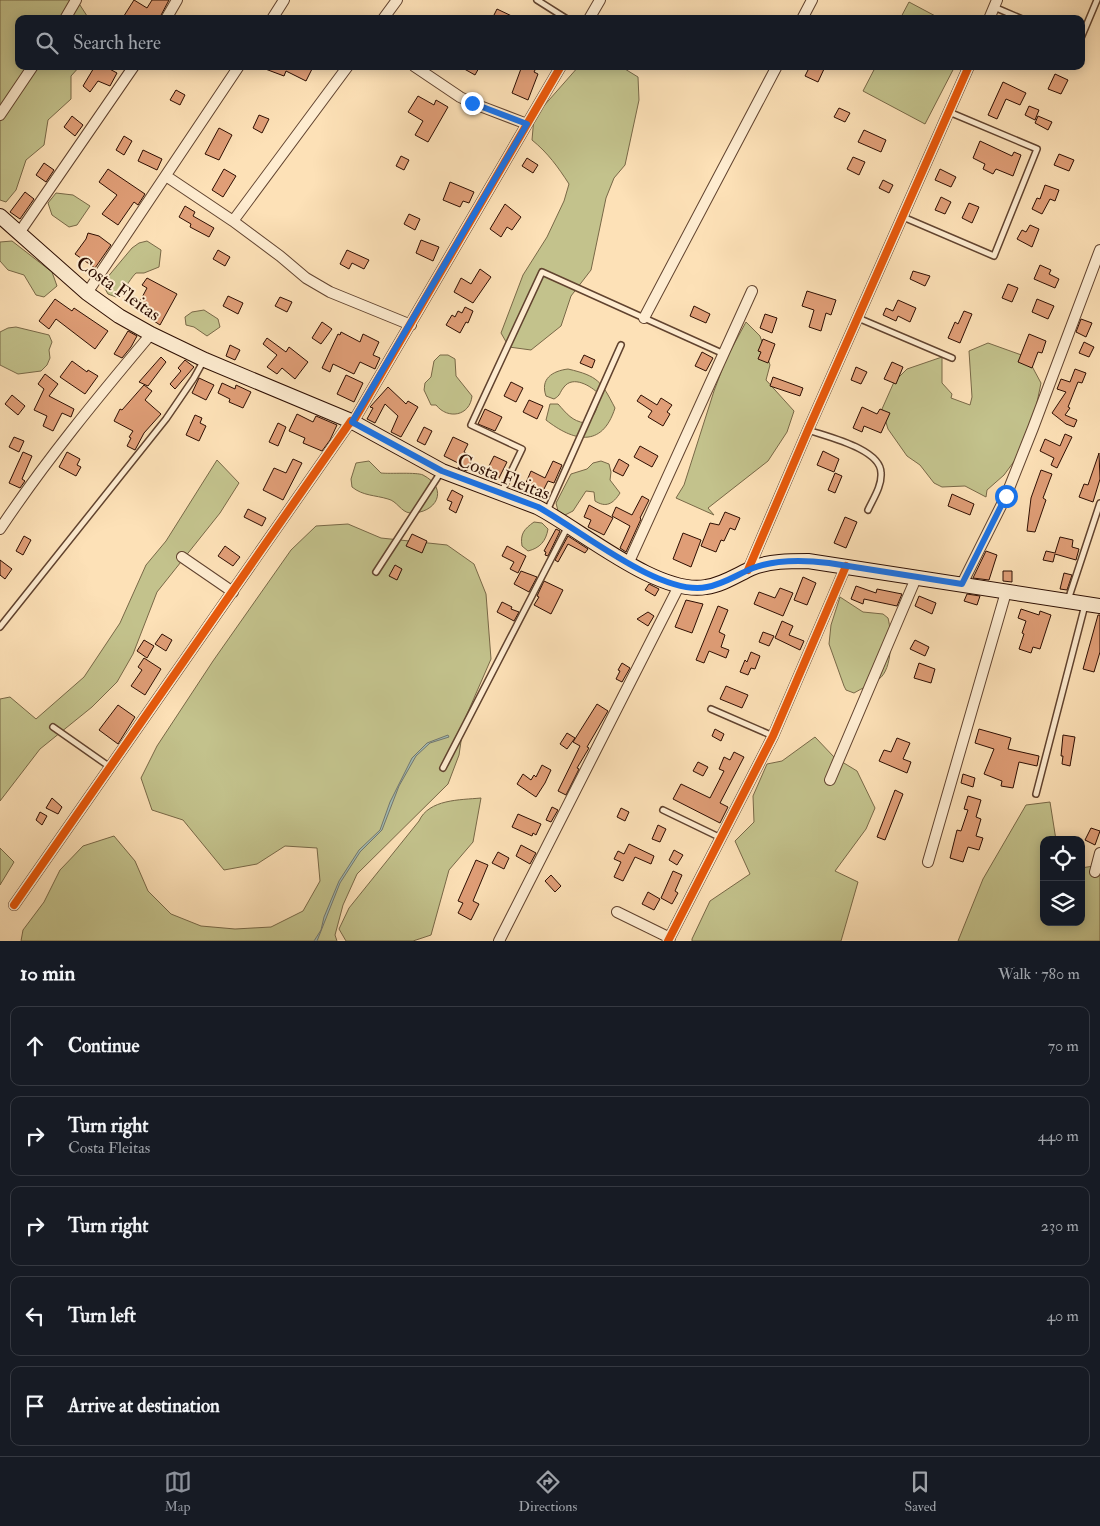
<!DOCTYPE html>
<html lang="en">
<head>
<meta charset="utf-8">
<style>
  :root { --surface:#171b24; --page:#20242c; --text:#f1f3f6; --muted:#9ea1a6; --line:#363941; --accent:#8c9099 }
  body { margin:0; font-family:"IM FELL Double Pica",serif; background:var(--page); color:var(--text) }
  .controls { position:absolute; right:15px; bottom:15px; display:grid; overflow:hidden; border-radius:10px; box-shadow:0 2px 12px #0003 }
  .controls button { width:45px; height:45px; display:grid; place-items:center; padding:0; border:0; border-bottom:1px solid var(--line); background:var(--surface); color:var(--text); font:25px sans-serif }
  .stop { position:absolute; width:15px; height:15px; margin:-11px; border:4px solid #1a73e8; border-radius:50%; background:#fff }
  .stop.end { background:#1a73e8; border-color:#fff; box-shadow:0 1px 5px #0008 }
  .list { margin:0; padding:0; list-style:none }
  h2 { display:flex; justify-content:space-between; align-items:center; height:65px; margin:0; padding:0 20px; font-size:21px }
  h2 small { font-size:16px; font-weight:400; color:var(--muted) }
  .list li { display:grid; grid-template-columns:32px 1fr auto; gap:15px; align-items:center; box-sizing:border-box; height:80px; margin:0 10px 10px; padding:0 10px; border:1px solid var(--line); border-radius:10px }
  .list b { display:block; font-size:19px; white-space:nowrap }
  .list p { margin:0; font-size:16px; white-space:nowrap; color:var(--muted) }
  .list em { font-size:16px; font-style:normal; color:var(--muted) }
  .icon { flex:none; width:28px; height:28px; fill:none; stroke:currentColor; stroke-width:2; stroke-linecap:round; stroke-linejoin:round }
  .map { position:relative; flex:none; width:1100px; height:941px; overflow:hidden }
  .search { position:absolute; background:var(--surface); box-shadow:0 2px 12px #0003; left:15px; right:15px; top:15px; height:55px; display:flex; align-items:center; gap:12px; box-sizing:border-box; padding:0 18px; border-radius:10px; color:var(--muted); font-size:19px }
  .sheet { height:515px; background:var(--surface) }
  nav { display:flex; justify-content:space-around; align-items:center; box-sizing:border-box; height:70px; border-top:1px solid var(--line); background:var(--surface); font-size:14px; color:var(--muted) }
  nav a { display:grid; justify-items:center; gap:2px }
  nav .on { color:var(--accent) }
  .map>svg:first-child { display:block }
  .green { fill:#c3c28c; stroke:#786847 }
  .water { fill:#a1bcb5; stroke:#73766d }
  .building { fill:#e09e77; stroke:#2d0e02 }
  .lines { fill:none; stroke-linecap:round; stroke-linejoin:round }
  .lane-casing { stroke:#61432f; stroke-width:8 }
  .street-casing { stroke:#61432f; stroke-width:12 }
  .secondary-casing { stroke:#2d0e02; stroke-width:16 }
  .lane { stroke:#feecd0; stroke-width:5 }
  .street { stroke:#feecd0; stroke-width:10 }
  .secondary { stroke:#feecd0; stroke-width:14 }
  .cycleway-casing { stroke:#feecd0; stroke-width:11 }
  .cycleway { stroke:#e8590c; stroke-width:8 }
  .route { stroke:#1a73e8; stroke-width:6 }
  .labels { text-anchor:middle; stroke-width:4; stroke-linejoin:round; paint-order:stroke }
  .street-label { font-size:19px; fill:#2d0e02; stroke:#feecd0 }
</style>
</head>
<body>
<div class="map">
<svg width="1100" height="941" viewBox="0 0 1100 941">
  <rect width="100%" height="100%" fill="#fde1b7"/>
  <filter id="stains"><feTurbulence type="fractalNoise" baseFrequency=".004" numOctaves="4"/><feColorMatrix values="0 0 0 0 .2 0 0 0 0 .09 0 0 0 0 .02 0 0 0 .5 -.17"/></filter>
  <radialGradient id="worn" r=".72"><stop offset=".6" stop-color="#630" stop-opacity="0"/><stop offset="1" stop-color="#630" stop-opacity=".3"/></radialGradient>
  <!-- green -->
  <path class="green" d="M0 0H72L78 2 89 19H19V66H80L71 76V99L48 120 44 145 26 160 16 190 6 202 0 200Z
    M909 2 941 19H900Z
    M579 66H620L638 77 639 100 625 165 614 178 606 198 591 270 571 296 561 326 531 350 509 347 501 333 523 275 547 237 564 201 569 184C558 167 548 153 532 140L534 117Z
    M876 66H955L925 124 863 91Z
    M56 193 73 195 90 206 77 225 69 227 52 215 48 203Z
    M12 241 52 272 57 286 44 297 36 295 24 275 8 270 0 261V242Z
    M147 241 161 250 159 267 144 273H136C128 281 125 291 116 297L108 294 104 287 106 279 132 248 139 243Z
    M204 310 218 319 220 327 207 336 194 327 186 325 185 317 192 312Z
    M746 322 760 336 770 365 766 380 794 411 787 432 768 461 708 508 714 515 676 498 684 485 714 391 726 359Z
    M16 327 49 335 52 342 49 350 50 358 47 365 41 371 18 374 0 365V332L8 328Z
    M988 343 1027 357 1041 383 1034 417 1018 456 1004 475 987 490 986 497 965 486 942 487 934 483 920 465 907 456 888 429 882 409 894 382 907 369 942 357V383L952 394 951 398 970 405 972 397 969 351Z
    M440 355H448L455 359 456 376 472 396C470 416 448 420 436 405H431L424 390 425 383 431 377 434 361Z
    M568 369C598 376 601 381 615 408 602 449 573 441 546 420L550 404H558C567 414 572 421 585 423 596 416 598 407 599 394 591 386 573 375 564 387 559 393 561 395 554 399L546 396C540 379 552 371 568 369Z
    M217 460 239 483 220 513 157 592 133 654 117 682 92 707 40 749 0 801V699L10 697 36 719 84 677 120 623 146 565 166 541Z
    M369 461 381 473C390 474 417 472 423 475 450 489 436 514 410 513 401 512 397 501 388 499 375 495 363 496 352 487L351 479 356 463Z
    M601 461 609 464 611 472 610 480 620 493C613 504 606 508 595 501L594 492 586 491 573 511 565 515 558 511 556 503 571 474 587 469 593 463Z
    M534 522 542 523 548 529C546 541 540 548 528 551L522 546C520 534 524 529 534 522Z
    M348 524 381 538 447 545 474 564 486 594 491 659 464 721 459 755 448 784 357 874 343 905 335 935 337 941H21L23 930 44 902 60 870 83 846 114 836 135 861 148 891 171 914 201 926 235 929 271 927 303 911 320 881 317 848 285 846 257 864 224 870 183 820 152 810 141 778 157 746 213 661 291 550 316 526Z
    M840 597 863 612 883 614 888 618C892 633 893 669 879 679 871 685 862 688 854 693L846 690 844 686 829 644 831 625Z
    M815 737 834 757 857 771 875 808 866 829 835 871 858 882 841 941H692V939L710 901 750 874 735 841 754 822 753 796 767 764 782 761Z
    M481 798 473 842 449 870 431 935 413 941H346L339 929 349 908 419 821C429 799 460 800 481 798Z
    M1050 802 1056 840H1044V922H1081V868L1100 865V941H958L983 879 1026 805Z
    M0 848 14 862 0 885Z"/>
  <!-- water -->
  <path class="water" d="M448 735 449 737 430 743 416 756 399 786 382 830 360 852 340 883 317 941H314L321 930 324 917 339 881 359 850 380 830 390 802 412 758 427 743Z"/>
  <!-- building -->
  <path class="building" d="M134 0 147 8 152 0H169L159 19H122Z
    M497 9 518 19H492Z
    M95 66H104L117 73 110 86 98 81 90 92 83 86Z
    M276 66H306L312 69 306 81 286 71 284 76 260 67Z
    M459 66H480L475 75Z
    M522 66H537L534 72 538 74 528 100 512 93Z
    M810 66H818L824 69 818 82 805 76Z
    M1055 74 1068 80 1061 94 1048 89Z
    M1003 82 1026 93 1020 105 1006 99 997 119 988 115Z
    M176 90 185 95 180 105 170 100Z
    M418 96 434 105 436 100 448 107 428 142 415 135 423 121 408 112Z
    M1029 106 1039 110 1035 120 1025 115Z
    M839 108 850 113 845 122 834 117Z
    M259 115 269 119 262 133 253 128Z
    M72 116 83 125 75 136 64 127Z
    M1038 116 1052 122 1048 130 1035 123Z
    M219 128 232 135 219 160 205 154Z
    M864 130 886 140 881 152 858 142Z
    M124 136 132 141 124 155 116 150Z
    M980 141 1012 156 1014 152 1021 155 1013 176 996 169 993 174 983 169 985 164 973 158Z
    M143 150 162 159 157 170 138 161Z
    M1059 154 1074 160 1069 171 1054 165Z
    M401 156 409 160 404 170 396 166Z
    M853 157 865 162 859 175 847 169Z
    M527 158 538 165 533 173 522 166Z
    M44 163 54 170 46 182 36 175Z
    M108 169 145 194 138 205 134 202 118 225 102 214 117 195 99 182Z
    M224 169 236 176 223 197 212 190Z
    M940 169 956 177 951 187 935 180Z
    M883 180 893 185 889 193 879 188Z
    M450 182 474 192 469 203 463 201 460 207 443 200Z
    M1045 185 1059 190 1055 201 1050 199 1042 214 1032 209 1037 198 1040 199Z
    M25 192 34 199 20 219 10 212Z
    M941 197 951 202 945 214 935 210Z
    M969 203 979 207 972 223 962 218Z
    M505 204 521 217 512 230 507 227 501 237 490 229Z
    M185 206 195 212 193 216 214 228 209 237 190 227 191 224 179 217Z
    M409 214 420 219 415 230 404 224Z
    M1030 225 1039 229 1032 247 1017 239 1022 230 1026 232Z
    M88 233 99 236 111 245 95 268 75 254 86 239Z
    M421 240 439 247 433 261 416 253Z
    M218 250 230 257 225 266 213 259Z
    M347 250 369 260 364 269 352 263 349 269 340 264Z
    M1040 265 1051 270 1049 274 1059 279 1055 288 1034 279Z
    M480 269 491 277 473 303 454 292 461 278 471 284Z
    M913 271 930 276 925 286 910 279Z
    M147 278 177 294 160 325 154 321 157 315 138 305 147 288 142 285Z
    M1008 284 1018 288 1012 302 1002 298Z
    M807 291 836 300 831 315 826 313 821 331 809 327 814 310 802 306Z
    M228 296 243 303 238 314 223 306Z
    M280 297 292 302 287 312 275 306Z
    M55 299 72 311 74 308 108 331 95 349 56 319 49 329 39 321Z
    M1037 299 1054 306 1048 319 1032 312Z
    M898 300 916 308 910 322 898 316 896 321 883 315 886 308 893 311Z
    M694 306 710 314 706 323 690 316Z
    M465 307 473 311 468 323 466 322 460 333 446 325 452 315 455 317 458 311 462 313Z
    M964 311 972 314 960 343 948 338 955 322 958 324Z
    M765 314 777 318 772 333 760 328Z
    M1081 319 1092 323 1086 337 1076 332Z
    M322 322 332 329 321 344 312 338Z
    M128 331 137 336 131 347 122 358 114 354Z
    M341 332 360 342 363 334 379 342 373 355 380 358 375 369 360 362 354 374 333 364 330 372 322 368 338 334 340 335Z
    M1029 334 1046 341 1042 353 1038 352 1032 368 1018 362Z
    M267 338 286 352 289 347 308 362 295 379 282 368 277 374 267 367 277 355 263 344Z
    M763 339 775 344 768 363 758 359 761 352 758 351Z
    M1084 342 1094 347 1089 357 1079 353Z
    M230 345 240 350 235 360 226 356Z
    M702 352 713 358 706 371 695 366Z
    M584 355 595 360 592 368 580 363Z
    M161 357 166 362 148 386 139 382Z
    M185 360 194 367 175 389 170 384 181 371 178 368Z
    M72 361 87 372 88 370 98 376 85 394 60 377Z
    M892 362 903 367 896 384 884 379Z
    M856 367 867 372 861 384 851 380Z
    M1075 369 1086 373 1082 383 1078 382 1068 407 1070 408 1065 415 1077 420 1074 427 1066 424 1052 413 1066 392 1057 389 1061 379 1070 382Z
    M45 374 58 384 49 396 74 409 71 417 62 413 53 431 43 426 47 416 34 410 44 389 38 384Z
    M346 375 363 383 354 402 337 394Z
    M773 377 803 388 800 396 770 386Z
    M199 378 214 385 206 400 192 393Z
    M511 382 523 388 516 402 504 396Z
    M222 383 235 389 236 385 251 392 243 408 229 402 230 399 218 393Z
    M144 385 152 391 145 400 161 414 144 433 135 450 127 446 131 438 129 437 133 431 114 421 120 409 122 410Z
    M388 387 406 404 408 401 418 407 401 437 391 432 398 416 385 404 375 423 367 419 373 408 370 407Z
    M12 395 25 406 18 415 5 404Z
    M641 395 657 405 661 398 672 405 667 412 670 414 663 426 648 417 652 411 637 401Z
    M529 400 543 406 537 419 523 412Z
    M862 407 877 414 880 409 890 413 881 433 864 426 862 432 853 428Z
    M485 409 502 417 495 431 478 424Z
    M297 414 313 422 316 416 337 425 330 440 322 451 303 443 305 438 289 431Z
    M195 415 202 418 200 423 206 426 199 441 186 435Z
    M278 423 286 427 278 446 269 442Z
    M424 427 432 431 425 445 417 441Z
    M1065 434 1072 437 1057 468 1051 465 1054 458 1040 451 1045 439 1060 446Z
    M14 437 24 441 19 452 9 447Z
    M453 437 468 444 464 452 473 457 467 471 458 468 460 464 444 456Z
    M640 446 658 456 652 467 634 457Z
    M823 451 839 459 834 472 817 465Z
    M23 452 32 456 22 479 25 481 20 488 9 483Z
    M67 452 80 459 77 465 81 467 76 476 59 467Z
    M1099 453 1100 479 1093 502 1079 497 1084 484 1088 485Z
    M494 456 507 462 498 480 485 474Z
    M293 459 302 463 283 500 263 490 274 468 286 473Z
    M619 459 629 465 623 476 613 471Z
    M553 461 562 465 554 483 548 481 542 493 525 485 531 471 545 478Z
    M1041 470 1052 474 1043 498 1046 500 1035 532 1027 531 1031 498Z
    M835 473 842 476 835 493 828 490Z
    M452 490 463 496 456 513 449 509 452 502 447 500Z
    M952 494 974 504 970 515 948 506Z
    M642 496 649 500 640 518 641 519 626 552 620 548 630 526 612 516 616 507 632 515Z
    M589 505 613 518 604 535 588 527 591 520 584 517Z
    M248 509 266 518 262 526 244 517Z
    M725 512 740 518 735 530 730 528 724 541 721 540 716 552 701 546 710 523 719 525Z
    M845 517 857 522 846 548 834 543Z
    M556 529 560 531 548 556 545 555 546 552 544 551Z
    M683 533 701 540 691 567 673 559Z
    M412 534 427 541 422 553 406 546Z
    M24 536 31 540 23 555 16 551Z
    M568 536 588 549 585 553 568 544 558 562 555 560Z
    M1060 537 1073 540 1072 547 1079 549 1076 560 1055 554 1053 562 1043 560 1046 551 1055 553Z
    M225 546 240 557 233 566 218 556Z
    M507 546 526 556 518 573 510 569 514 562 502 556Z
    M986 551 997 555 989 580 973 578Z
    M0 560 12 569 5 579 0 575Z
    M395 565 402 569 397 580 389 576Z
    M521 571 537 577 529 592 514 584Z
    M1003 571H1012V582L1003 581Z
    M1064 573 1072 575 1067 590 1060 589Z
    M803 577 816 583 807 605 794 600Z
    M544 581 563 590 551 614 534 605 539 597 537 596Z
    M649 584 659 589 655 596 645 590Z
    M856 586 876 593 877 589 902 594 897 606 864 599 863 604 851 599Z
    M780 588 793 593 783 616 754 604 759 592 775 598Z
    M967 594 980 596 977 605 964 601Z
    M919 596 936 603 932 614 915 606Z
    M686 600 703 604 692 633 675 627Z
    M502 602 512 607 511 609 519 612 514 621 497 612Z
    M718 606 728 610 719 632 725 635 721 647 729 650 726 658 709 651 704 663 696 660Z
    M1021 609 1039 615 1040 611 1051 615 1040 649 1033 647 1031 653 1019 649 1024 634 1022 633 1026 621 1018 618Z
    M648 612 654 616 648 626 637 619Z
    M1098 615H1100V652L1094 672 1083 669Z
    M782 621 793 626 789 635 804 641 800 650 775 638Z
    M763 632 774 636 769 646 759 642Z
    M162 634 172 640 166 651 155 644Z
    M144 640 154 646 147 658 137 651Z
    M915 640 929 647 925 656 910 649Z
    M751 652 760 656 755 669 751 668 748 675 740 672 745 660 747 662Z
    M144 658 161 669 145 695 131 686 142 670 138 667Z
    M622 663 630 668 622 682 616 679 620 671 618 670Z
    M919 663 935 669 931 683 914 678Z
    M726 686 748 695 742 708 720 699Z
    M597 704 608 711 587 747 589 748 577 768 579 769 566 795 558 791 580 746 573 742Z
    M118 705 135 717 118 744 99 730Z
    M715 729 724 734 721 741 712 736Z
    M979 729 1011 738 1008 749 1039 756 1037 766 1019 762 1013 788 1001 786 1002 781 984 774 994 749 975 743Z
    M567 733 575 738 567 749 560 744Z
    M1063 735 1075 737 1070 766 1062 764 1063 756H1061Z
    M897 738 910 743 903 759 911 762 907 773 879 761 884 750 891 752Z
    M734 752 744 757 720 803 728 807 720 823 673 799 681 784 710 798 724 771 719 769 724 757 730 760Z
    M698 762 708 767 703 776 693 771Z
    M542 765 551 770 545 783 536 797 517 784 523 774 531 780 534 775 536 777Z
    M963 774 975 778 973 787 961 783Z
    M895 790 903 794 885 840 877 837Z
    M968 796 981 800 976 817 981 819 976 836 983 838 979 850 968 847 963 862 950 858 957 830 961 831 968 810 964 809Z
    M52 798 62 807 58 814 46 808Z
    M552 807 558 810 551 822 546 820Z
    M621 808 629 812 625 821 617 817Z
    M40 812 47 816 42 825 36 820Z
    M518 814 541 824 536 835 533 833 532 836 512 827Z
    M658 825 666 829 660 842 652 839Z
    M1091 828 1100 831 1095 845 1085 840Z
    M629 844 654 856 651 864 635 857 623 881 614 877 621 862 614 859 618 851 624 854Z
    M521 845 536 853 530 864 516 856Z
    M674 850 683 855 677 865 669 860Z
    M498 852 509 858 504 869 492 863Z
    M476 860 488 865 473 901 479 904 471 920 458 913 463 903 458 901Z
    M673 871 682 875 675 891 678 893 672 904 661 898Z
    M551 875 561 886 555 892 545 881Z
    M648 892 660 899 654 910 642 904Z"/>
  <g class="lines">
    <!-- lane casing -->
    <g class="lane-casing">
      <path id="lane" d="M537 0 567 19
        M994 7 1022 19
        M1081 38 1097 0
        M903 217 994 256 1037 149 949 112
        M858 318 952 358
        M808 430C828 437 881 449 881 473 882 486 873 499 868 510
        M501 493 522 449 471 425 542 272 724 354
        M547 511 621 345
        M376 572 441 472
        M1068 600 1100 503
        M0 627 166 419 194 378 204 360
        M711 709 773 736
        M53 727 110 767
        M443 768 568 526
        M1036 794 1085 605
        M663 810 721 838"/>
    </g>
    <!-- street casing -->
    <g class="street-casing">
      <path id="street" d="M65 19 76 0
        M166 19 177 0
        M272 19 284 0
        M383 19 397 0
        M589 19 600 0
        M802 19 812 0
        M989 19 997 0
        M414 66 460 97 472 103 527 124
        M0 115 33 66
        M166 176 233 221 280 256 306 278 330 292 411 325
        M233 221 348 66
        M19 233 134 66
        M87 293 239 66
        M644 318 777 66
        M353 422 561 66
        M0 529C46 460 98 397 151 334
        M182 557 233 592
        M628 564 752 291
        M748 570 808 430 969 66
        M962 584 1006 496 1033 428 1100 250
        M830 780 916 578
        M928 862 1006 592
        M1095 872 1100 853
        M14 905 351 421
        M617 912 670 938
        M499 941 679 586
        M668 941 773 736 846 566"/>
    </g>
    <!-- secondary casing -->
    <g class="secondary-casing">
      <path id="secondary" d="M0 216 87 293 119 316 151 334 205 360 351 421 442 471 537 507C580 529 658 596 706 587 722 585 737 575 752 568 770 561 789 561 808 561L1100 606"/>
    </g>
    <!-- lane -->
    <use href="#lane" class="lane"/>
    <!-- street -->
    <use href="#street" class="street"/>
    <!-- secondary -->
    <use href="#secondary" class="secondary"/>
    <!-- cycleway casing -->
    <g class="cycleway-casing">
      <path id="cycleway" d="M353 422 561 66
        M748 570 808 430 969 66
        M14 905 351 421
        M668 941 773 736 846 566"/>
    </g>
    <!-- cycleway -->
    <use href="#cycleway" class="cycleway"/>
  </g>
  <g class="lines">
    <!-- route -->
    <path class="route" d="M472 103 527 124 352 422 442 471 538 507C579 529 661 597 707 587 724 584 738 574 753 568 777 559 804 560 829 563L962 584 1006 496"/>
  </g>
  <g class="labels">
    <!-- street labels -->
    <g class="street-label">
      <text transform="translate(119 288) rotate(35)" y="7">Costa Fleitas</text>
      <text transform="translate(504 476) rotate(21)" y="7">Costa Fleitas</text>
    </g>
  </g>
  <rect width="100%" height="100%" filter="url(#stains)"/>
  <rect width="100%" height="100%" fill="url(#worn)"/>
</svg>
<div class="controls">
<button><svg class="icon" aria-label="locate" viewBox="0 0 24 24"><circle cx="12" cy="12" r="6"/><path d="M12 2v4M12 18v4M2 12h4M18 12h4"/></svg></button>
<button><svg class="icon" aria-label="layers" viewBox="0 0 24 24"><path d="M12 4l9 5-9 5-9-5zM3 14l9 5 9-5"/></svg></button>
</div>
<div class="stop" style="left:1006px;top:496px"></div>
<div class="stop end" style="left:472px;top:103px"></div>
<div class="search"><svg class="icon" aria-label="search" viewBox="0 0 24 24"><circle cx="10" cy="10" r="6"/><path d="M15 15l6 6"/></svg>Search here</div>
</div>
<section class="sheet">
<h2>10 min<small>Walk · 780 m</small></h2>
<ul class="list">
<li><svg class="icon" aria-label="ahead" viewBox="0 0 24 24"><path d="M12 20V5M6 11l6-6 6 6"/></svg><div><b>Continue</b></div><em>70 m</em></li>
<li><svg class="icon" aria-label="right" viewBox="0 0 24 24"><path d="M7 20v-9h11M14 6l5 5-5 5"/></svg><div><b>Turn right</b><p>Costa Fleitas</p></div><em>440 m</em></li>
<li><svg class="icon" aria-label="right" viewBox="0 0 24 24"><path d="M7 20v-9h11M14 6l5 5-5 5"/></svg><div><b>Turn right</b></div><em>230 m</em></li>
<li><svg class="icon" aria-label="left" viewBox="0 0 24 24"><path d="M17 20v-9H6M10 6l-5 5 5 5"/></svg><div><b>Turn left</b></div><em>40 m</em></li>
<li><svg class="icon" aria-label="arrive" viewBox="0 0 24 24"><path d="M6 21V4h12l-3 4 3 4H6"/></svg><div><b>Arrive at destination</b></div></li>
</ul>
</section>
<nav>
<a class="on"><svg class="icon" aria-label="map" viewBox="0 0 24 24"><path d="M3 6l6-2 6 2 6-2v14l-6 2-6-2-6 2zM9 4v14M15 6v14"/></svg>Map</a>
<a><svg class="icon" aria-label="directions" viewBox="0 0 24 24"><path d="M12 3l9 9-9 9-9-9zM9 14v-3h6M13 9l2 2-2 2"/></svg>Directions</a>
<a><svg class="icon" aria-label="saved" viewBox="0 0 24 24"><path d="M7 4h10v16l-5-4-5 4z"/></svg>Saved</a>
</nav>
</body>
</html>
